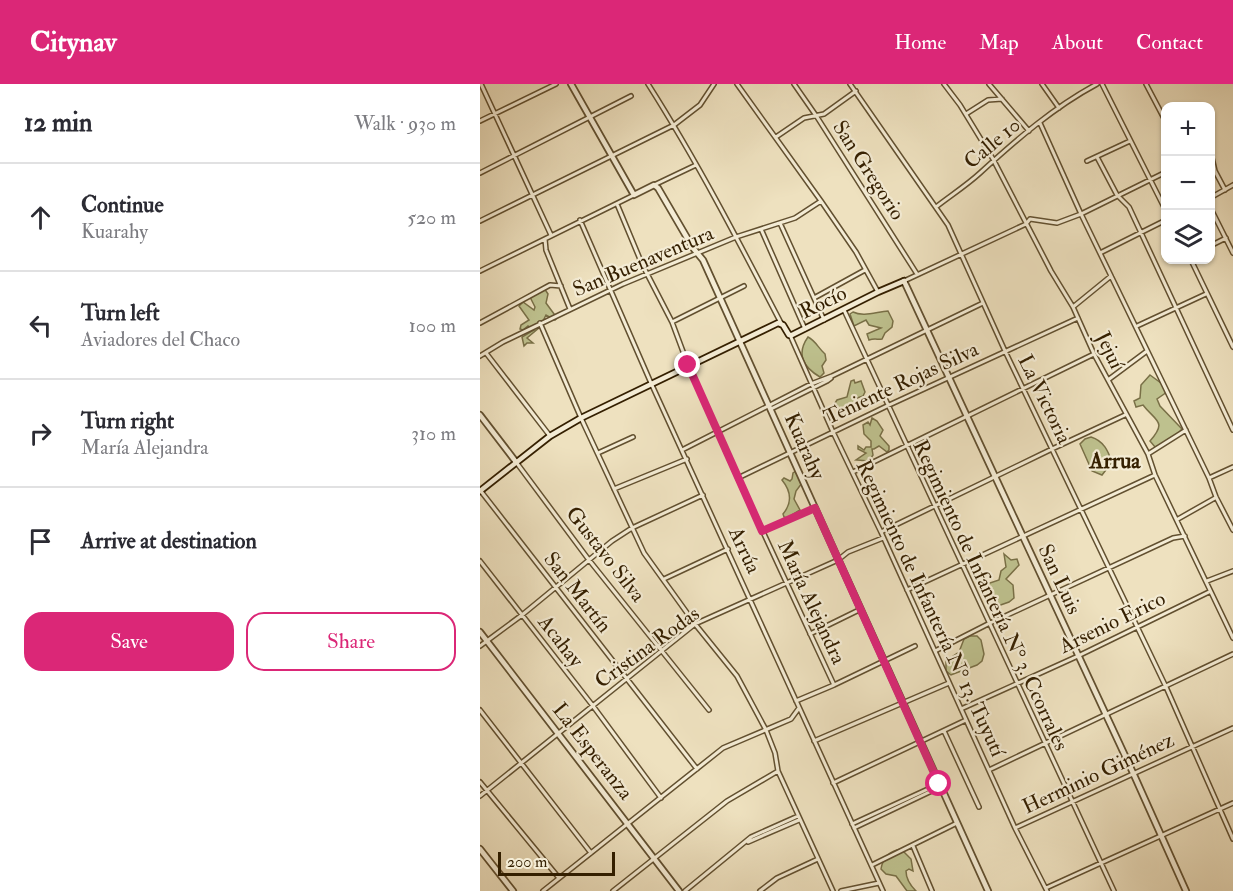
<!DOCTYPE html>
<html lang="en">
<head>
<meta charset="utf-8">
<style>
  :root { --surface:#fff; --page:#f2f2f3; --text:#2b2b33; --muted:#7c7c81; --line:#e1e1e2; --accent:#db2777 }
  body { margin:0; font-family:"IM FELL Double Pica",serif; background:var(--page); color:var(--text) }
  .controls { position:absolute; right:18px; top:18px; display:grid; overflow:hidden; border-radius:12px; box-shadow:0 2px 4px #0004 }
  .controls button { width:54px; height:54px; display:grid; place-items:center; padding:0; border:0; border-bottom:2px solid var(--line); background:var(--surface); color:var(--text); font:30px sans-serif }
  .scale { position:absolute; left:18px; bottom:15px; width:117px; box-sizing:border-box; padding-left:6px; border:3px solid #341f00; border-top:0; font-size:16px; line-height:21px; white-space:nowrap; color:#341f00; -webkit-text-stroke:4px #f4ecd5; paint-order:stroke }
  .stop { position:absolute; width:18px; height:18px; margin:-14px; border:4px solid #db2777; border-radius:50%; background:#fff }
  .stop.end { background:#db2777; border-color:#fff; box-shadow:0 2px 6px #0008 }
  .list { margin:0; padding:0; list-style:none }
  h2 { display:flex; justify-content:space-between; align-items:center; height:78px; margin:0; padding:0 24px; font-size:26px }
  h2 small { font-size:20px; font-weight:400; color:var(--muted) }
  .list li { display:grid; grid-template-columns:39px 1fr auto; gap:18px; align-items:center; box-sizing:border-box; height:108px; padding:0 24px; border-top:2px solid var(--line) }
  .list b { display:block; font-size:22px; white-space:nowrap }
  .list p { margin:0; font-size:20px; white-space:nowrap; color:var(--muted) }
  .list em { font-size:20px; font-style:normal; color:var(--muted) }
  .actions { display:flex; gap:12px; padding:18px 24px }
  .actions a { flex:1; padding:14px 0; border:2px solid var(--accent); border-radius:18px; text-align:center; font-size:21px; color:var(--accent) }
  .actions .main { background:var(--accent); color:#fff }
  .icon { flex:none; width:33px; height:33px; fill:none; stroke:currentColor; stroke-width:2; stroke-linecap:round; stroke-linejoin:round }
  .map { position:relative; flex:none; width:753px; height:807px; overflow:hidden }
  header { display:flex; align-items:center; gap:36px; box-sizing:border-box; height:84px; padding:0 30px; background:var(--accent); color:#fff }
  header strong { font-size:28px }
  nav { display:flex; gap:33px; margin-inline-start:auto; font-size:21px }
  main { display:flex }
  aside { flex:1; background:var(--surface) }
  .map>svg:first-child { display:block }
  .green { fill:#bec18e; stroke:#797047; stroke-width:1.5 }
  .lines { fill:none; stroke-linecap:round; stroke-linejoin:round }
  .minor-casing { stroke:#625030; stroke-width:6 }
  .tertiary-casing { stroke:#625030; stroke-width:8 }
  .secondary-casing { stroke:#341f00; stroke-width:8 }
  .minor { stroke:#f4ecd5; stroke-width:3 }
  .tertiary { stroke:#f4ecd5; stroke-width:4.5 }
  .secondary { stroke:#f4ecd5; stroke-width:4.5 }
  .route { stroke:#db2777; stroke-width:8 }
  .labels { text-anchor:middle; stroke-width:4.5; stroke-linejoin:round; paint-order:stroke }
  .street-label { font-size:21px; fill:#341f00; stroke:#f4ecd5 }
  .neighbourhood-label { font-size:22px; font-weight:bold; fill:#341f00; stroke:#f4ecd5 }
</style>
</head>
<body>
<header>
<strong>Citynav</strong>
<nav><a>Home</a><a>Map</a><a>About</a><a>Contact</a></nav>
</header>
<main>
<aside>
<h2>12 min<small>Walk · 930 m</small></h2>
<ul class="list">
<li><svg class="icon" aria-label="ahead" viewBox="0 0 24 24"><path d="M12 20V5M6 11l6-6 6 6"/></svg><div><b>Continue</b><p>Kuarahy</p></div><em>520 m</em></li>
<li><svg class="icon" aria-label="left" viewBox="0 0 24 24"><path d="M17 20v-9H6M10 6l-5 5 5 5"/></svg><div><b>Turn left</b><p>Aviadores del Chaco</p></div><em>100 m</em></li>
<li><svg class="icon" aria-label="right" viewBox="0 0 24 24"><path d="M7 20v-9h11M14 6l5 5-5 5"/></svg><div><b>Turn right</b><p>María Alejandra</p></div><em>310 m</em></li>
<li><svg class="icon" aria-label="arrive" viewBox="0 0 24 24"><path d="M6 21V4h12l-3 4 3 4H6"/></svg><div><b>Arrive at destination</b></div></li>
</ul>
<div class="actions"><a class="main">Save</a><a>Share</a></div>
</aside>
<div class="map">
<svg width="753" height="807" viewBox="0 0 753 807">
  <rect width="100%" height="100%" fill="#eee1bf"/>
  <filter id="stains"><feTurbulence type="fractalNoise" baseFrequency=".00333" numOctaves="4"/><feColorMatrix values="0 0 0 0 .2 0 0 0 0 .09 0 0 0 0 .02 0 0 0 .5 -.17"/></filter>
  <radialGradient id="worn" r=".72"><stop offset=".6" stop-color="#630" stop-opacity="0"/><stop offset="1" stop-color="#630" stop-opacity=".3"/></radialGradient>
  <!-- green -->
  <path class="green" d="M64 204 68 210 66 219 77 234 75 236 66 231 60 243 47 254 53 259H47L44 262 42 253 54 246 48 242 43 246 40 245 41 241 49 236 39 222 43 218 54 226 55 223 50 213C53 206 57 206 64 204Z
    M408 227 413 237 412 243 405 249 402 255C398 256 395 254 389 256L387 250 401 244 389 241 386 236 374 242 370 230 373 228C383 233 396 228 408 227Z
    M328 253C336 257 338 264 345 270L346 276 342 282 344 289 340 293C323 283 316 270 328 253Z
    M670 291 685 302 687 308 677 315 680 322 702 345C696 354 685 360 675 363L670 357C688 337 675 337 663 321L656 323 654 317 660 314 661 301Z
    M374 296 375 299 381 297 385 308 383 312 377 314 378 324 375 326 369 324 362 330 355 319 357 316 367 313 371 297Z
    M392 334 397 337 403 346 400 352 409 362V366L407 368 399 362 394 365H392L393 371 389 377 376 376 386 369 378 365V362L384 366 386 363H391V357L384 350 383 341 388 338 390 341Z
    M611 353C624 357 628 367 632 378L622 391 612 387 600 360 605 355Z
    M316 387 322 399 316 407 314 415 320 426 307 434 304 433 303 430C313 418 311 407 302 396L304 394 310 397 312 395 313 389Z
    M524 470 531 476 537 475 539 481 526 495 533 501 534 514 529 518 512 524 510 512 505 507 504 501 519 496 521 487 526 483Z
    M490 552H497L501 556 504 570 502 577 497 581 471 591 466 587V577L479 568 484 555Z
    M421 765 431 775 433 787 429 785 426 787C426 794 431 802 436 807H427L416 792 406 790 401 785C403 773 409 767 421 765Z"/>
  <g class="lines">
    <!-- minor casing -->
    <g class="minor-casing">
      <path id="minor" d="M1 0 71 151
        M168 0C217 77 259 158 301 239
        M257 0 341 117 376 168 398 208
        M314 0 337 33 437 190
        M370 0 468 141 525 267 686 603 753 755
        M464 0 480 21 513 75 571 187 593 223 614 270 668 370 675 391 753 554
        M509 0 549 47
        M562 0 579 24
        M622 0 686 127
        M666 0 686 38
        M486 30 508 16 522 15
        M0 37 76 0
        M560 39 601 130 729 394
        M296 53 324 34 344 30 376 7
        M617 73 637 111 649 123 753 346
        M732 74 735 87 745 106
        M607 77 650 57
        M0 89 151 12
        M174 101 216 81
        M730 114 753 101
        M137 120 162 180 192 238 208 281 258 394 354 601
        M456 123C470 112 487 101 500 89 536 56 574 23 617 0
        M730 123 753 169
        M100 136 171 299 403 807
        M0 137 194 41 220 21 234 0
        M300 139 344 236
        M281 145 325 245
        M65 155 66 166 90 225
        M730 162 746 154
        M620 169 686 136
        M711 176 753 263
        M0 187 154 111
        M424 197 546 140 550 135 577 139 601 130 686 88
        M334 214 385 186
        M593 223 631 192
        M364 226 634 807
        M192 238 264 202
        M0 239 70 201 81 202
        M60 239 101 334 164 469 215 540 257 592 286 646 295 669 298 687 353 807
        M657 242 726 210
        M310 251 353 348 401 448 535 744 567 807
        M6 269 70 352
        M0 272 23 258 143 200 256 153 315 134 341 117
        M628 296 667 267
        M291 325 347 297 351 294
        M202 366 331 300 352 292 503 219
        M118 369 153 353
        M668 370 706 346
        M36 378 109 476 229 626
        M753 383 729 394 736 413 753 446
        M373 388 614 270
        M258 394 407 322 598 234
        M134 405 207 375
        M0 406 217 685
        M698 435 735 414
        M282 447 335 424
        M401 448 572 365 645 331
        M0 477 113 622 181 714
        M184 495 248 465
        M727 497 753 487
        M427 506 675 391
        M330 550 381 525
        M0 562 42 531 132 457 152 444 223 411
        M455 567 508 540 693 454 705 452
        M316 617 354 601 435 562
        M481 625 598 572 729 508
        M0 626 111 769
        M464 647 499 723
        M334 657 469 599
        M509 686 753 570
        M0 698 79 794
        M353 699 486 636
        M0 712 215 540 358 476 368 468 403 454
        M372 740 459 700
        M374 744 460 703
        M535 744 753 644
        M268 758 319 736
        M433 762 452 807
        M392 781 477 739
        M566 804 753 719
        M63 807 243 664 311 635 319 624
        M133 807 247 717 298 687
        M205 807 271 753 318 732
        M280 807 297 794 338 775
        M361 807 399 799"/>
    </g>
    <!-- tertiary casing -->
    <g class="tertiary-casing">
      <path id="tertiary" d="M91 0 154 111 174 101 178 104 213 164 223 176 508 807
        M424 197 654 691 706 807
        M0 331 36 378
        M0 548 199 807
        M0 765 33 807"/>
    </g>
    <!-- secondary casing -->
    <g class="secondary-casing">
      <path id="secondary" d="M0 407 70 352 101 334 298 239 303 241 309 251H312L398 208 424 197"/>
    </g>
    <!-- minor -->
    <use href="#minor" class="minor"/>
    <!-- tertiary -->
    <use href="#tertiary" class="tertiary"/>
    <!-- secondary -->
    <use href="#secondary" class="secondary"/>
  </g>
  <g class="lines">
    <!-- route -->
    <path class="route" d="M208 281 282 447 335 424 459 700"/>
  </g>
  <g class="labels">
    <!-- street labels -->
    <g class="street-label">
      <text transform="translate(512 59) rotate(-40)" y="7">Calle 10</text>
      <text transform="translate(389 86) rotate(57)" y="7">San Gregorio</text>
      <text transform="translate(163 177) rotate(-23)" y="7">San Buenaventura</text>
      <text transform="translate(343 218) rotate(-26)" y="7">Rocío</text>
      <text transform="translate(630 266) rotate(64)" y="7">Jejuí</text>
      <text transform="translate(421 299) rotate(-25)" y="7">Teniente Rojas Silva</text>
      <text transform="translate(565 315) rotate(64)" y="7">La Victoria</text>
      <text transform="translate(325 362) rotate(66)" y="7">Kuarahy</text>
      <text transform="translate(265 466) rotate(65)" y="7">Arrúa</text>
      <text transform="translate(126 470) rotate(52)" y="7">Gustavo Silva</text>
      <text transform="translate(580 495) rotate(65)" y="7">San Luis</text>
      <text transform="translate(98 508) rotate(52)" y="7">San Martín</text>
      <text transform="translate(511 511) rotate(65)" y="7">Regimiento de Infantería N° 3. Ccorrales</text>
      <text transform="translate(332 518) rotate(65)" y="7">María Alejandra</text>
      <text transform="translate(451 524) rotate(65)" y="7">Regimiento de Infantería N° 13. Tuyutí</text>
      <text transform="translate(632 538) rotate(-26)" y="7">Arsenio Erico</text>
      <text transform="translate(81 557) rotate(52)" y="7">Acahay</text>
      <text transform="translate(167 563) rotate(-36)" y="7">Cristina Rodas</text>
      <text transform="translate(113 667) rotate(52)" y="7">La Esperanza</text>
      <text transform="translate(618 689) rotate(-25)" y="7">Herminio Giménez</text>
    </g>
    <!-- neighbourhood labels -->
    <g class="neighbourhood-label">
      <text x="635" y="384">Arrua</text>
    </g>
  </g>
  <rect width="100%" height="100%" filter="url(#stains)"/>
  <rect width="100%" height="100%" fill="url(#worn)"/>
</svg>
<div class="controls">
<button>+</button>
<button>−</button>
<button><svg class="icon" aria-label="layers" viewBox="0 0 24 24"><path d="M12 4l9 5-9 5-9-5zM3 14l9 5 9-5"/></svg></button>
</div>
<div class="scale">200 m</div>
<div class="stop" style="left:459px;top:700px"></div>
<div class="stop end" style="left:208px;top:281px"></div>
</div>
</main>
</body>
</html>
